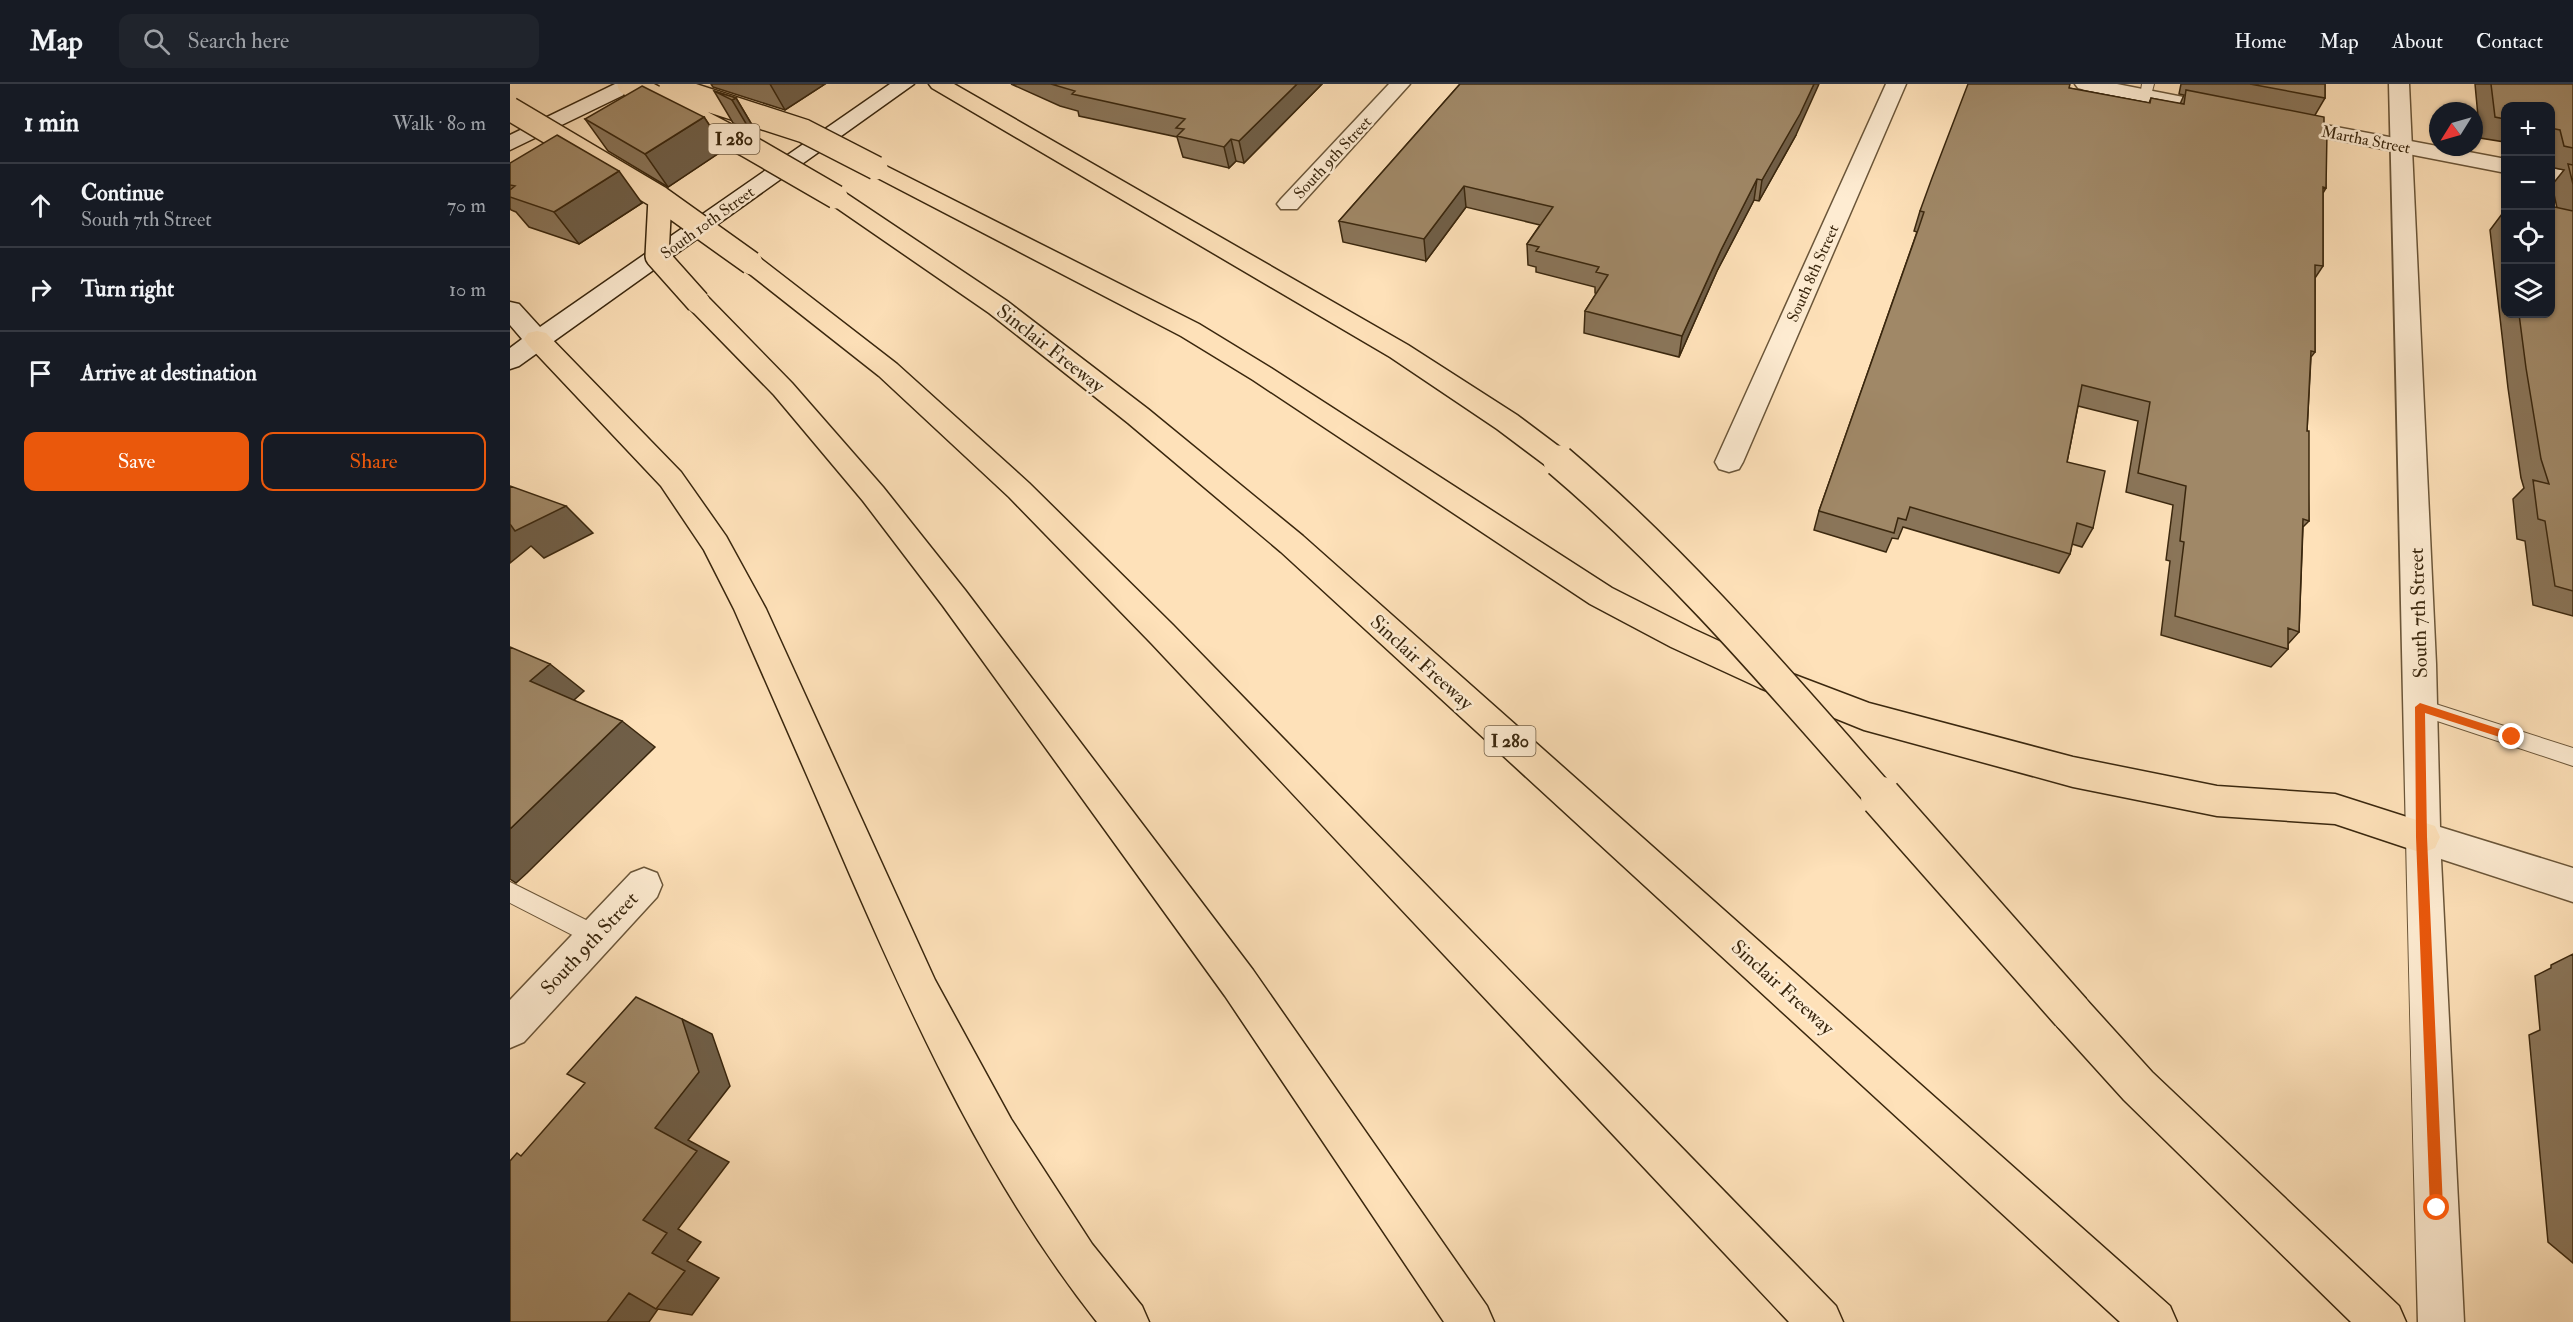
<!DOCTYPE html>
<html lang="en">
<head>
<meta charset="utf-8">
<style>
  :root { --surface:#171b24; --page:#20242c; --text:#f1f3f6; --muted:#9ea1a6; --line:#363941; --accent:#ea580c }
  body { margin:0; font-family:"IM FELL Double Pica",serif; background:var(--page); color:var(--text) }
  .controls { position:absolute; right:18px; top:18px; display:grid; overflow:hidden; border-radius:12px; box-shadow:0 2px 4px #0004 }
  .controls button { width:54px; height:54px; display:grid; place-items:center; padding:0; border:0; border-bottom:2px solid var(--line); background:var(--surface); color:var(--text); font:30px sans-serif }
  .compass { position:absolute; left:1919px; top:18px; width:54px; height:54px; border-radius:50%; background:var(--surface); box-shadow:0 2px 4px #0004; rotate:233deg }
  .stop { position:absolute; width:18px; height:18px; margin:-14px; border:4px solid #ea580c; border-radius:50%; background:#fff }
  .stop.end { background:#ea580c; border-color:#fff; box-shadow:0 2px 6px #0008 }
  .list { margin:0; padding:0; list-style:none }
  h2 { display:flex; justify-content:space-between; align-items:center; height:78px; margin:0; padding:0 24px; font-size:26px }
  h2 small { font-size:20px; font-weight:400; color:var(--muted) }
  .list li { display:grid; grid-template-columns:39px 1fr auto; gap:18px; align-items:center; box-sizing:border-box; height:84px; padding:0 24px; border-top:2px solid var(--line) }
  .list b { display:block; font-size:22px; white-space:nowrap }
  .list p { margin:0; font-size:20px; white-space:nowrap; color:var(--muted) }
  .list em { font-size:20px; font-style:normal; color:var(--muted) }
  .actions { display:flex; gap:12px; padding:18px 24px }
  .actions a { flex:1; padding:14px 0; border:2px solid var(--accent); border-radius:12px; text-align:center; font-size:21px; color:var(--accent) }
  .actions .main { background:var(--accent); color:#fff }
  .icon { flex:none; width:33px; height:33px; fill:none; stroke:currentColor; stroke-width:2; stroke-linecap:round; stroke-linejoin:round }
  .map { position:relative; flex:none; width:2063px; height:1238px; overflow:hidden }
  header { display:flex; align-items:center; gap:36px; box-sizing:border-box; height:84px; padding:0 30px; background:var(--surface); border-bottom:2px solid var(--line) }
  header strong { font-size:28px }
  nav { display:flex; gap:33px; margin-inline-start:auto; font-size:21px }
  .search { width:420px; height:54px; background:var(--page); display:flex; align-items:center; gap:15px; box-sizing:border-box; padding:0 21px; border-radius:12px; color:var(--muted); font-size:22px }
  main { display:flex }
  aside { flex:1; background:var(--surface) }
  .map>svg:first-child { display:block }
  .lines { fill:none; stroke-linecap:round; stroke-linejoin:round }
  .service-casing { stroke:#6b5639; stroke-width:2 }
  .minor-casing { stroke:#6b5639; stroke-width:3 }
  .tertiary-casing { stroke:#6b5639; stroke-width:3 }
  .secondary-casing { stroke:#3a270e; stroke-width:3 }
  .motorway-casing { stroke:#3a270e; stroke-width:3 }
  .service { fill:#feecd2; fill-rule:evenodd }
  .minor { fill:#feecd2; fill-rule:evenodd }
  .tertiary { fill:#feecd2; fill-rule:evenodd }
  .secondary { fill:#feecd2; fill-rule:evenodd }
  .motorway { fill:#fee1b9; fill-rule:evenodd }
  .motorway-bridge-far2-casing { stroke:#3a270e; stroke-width:26; stroke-linecap:butt }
  .motorway-bridge-far1-casing { stroke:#3a270e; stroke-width:34; stroke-linecap:butt }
  .motorway-bridge-casing { stroke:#3a270e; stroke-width:43; stroke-linecap:butt }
  .motorway-bridge-far2 { stroke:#fee1b9; stroke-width:23 }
  .motorway-bridge-far1 { stroke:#fee1b9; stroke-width:31 }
  .motorway-bridge { stroke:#fee1b9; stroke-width:40 }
  .wall { fill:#8a7559; stroke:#3a270e; stroke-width:1.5 }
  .shaded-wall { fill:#705f48; stroke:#3a270e; stroke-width:1.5 }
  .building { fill:#a08867; stroke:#3a270e; stroke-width:1.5 }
  .route { fill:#ea580c }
  .labels { text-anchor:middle; stroke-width:5; stroke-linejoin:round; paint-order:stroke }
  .far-street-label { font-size:16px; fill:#3a270e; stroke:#feecd2 }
  .shield { fill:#feecd2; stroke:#756249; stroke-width:1.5 }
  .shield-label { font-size:18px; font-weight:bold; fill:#3a270e }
  .street-label { font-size:20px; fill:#3a270e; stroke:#feecd2 }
</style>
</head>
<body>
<header>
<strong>Map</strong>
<div class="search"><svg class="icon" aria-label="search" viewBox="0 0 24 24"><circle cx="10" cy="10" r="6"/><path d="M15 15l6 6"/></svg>Search here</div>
<nav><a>Home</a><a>Map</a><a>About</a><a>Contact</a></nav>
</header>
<main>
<aside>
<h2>1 min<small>Walk · 80 m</small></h2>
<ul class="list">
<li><svg class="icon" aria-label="ahead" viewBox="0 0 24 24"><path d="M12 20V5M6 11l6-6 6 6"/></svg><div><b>Continue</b><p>South 7th Street</p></div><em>70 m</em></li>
<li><svg class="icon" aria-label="right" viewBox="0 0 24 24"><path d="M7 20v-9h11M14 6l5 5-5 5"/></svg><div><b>Turn right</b></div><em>10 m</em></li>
<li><svg class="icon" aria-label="arrive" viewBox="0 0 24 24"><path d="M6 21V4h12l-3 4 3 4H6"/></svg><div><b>Arrive at destination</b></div></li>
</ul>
<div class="actions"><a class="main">Save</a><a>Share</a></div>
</aside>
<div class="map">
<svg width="2063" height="1238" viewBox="0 0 2063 1238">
  <rect width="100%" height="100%" fill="#fee1b9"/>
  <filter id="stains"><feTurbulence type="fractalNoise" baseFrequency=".00333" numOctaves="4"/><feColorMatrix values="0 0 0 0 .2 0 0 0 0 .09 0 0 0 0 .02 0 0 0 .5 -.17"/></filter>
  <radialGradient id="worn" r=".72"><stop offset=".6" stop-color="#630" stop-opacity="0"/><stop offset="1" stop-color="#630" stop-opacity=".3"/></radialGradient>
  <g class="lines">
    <!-- service casing -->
    <g class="service-casing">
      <path id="service" d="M1632 0H1644L1640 15H1632L1630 12Z
        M1910 615 2063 664V682L1903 629 1900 623 1903 617Z
        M0 798 94 845 97 852 94 859 86 863 78 859 0 819Z"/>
    </g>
    <!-- minor casing -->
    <g class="minor-casing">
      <path id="minor" d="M879 0H900L787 125H771L767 120 771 115Z
        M1376 0H1396L1233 378 1229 385 1219 388 1209 385 1205 378Z
        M1565 0H1607L1714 21 1721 23 1725 27 1721 31 1714 33 1575 6 1568 4Z
        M1773 33 1996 75V89L1765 44 1762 39 1765 34Z
        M2040 84 2063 88V102L2040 98Z
        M134 784 147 789 152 801 147 813 14 958 0 964V916L121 789Z"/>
    </g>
    <!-- tertiary casing -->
    <g class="tertiary-casing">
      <path id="tertiary" d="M1879 0H1899L1926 580 1930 743 2063 784V818L1931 775 1954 1238H1908C1896 825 1890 413 1879 0Z"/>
    </g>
    <!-- secondary casing -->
    <g class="secondary-casing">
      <path id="secondary" d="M105 0H131L128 4 0 66V51Z
        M380 0H404L9 282 0 285V264L12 255 0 241V218L9 220 30 243Z"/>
    </g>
    <!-- motorway casing -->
    <g class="motorway-casing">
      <path id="motorway" d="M419 0H444L898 261 1007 331 1059 370 1063 377 1059 384 1049 387 1039 384 987 345 880 273 422 4Z
        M366 77 689 240 761 284 1102 504 1183 545 1272 586 1359 619 1563 673 1707 702 1825 710 1925 742 1930 753 1925 764 1912 769 1825 740 1707 732 1563 703 1354 646 1250 604 1161 563 1080 520 743 296 671 252 358 89 355 84 358 79Z
        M326 106 334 108 497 217 638 325 793 452 1660 1222 1667 1238H1610L771 468 618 339 479 229 318 118 315 113 318 108Z
        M241 172 250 174 387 280 519 399 663 541 1326 1222 1333 1238H1279L641 559 499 413 369 292 232 184 229 179 232 174Z
        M188 210 197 212 282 299 373 403 455 506 743 886 977 1222 984 1238H934L715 912 433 522 353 417 264 311 179 224 176 218 179 212Z
        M27 247 36 249 171 388 216 452 256 525 425 896 501 1035 582 1160 632 1222 639 1238H587C481 1104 408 947 340 791 302 702 263 614 224 525L194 466 151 402 18 261 14 255 18 249Z
        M1561 909 1575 914 1642 988 1889 1222 1896 1238H1841L1614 1016 1547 942 1541 928 1547 914Z"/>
    </g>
    <!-- service -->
    <use href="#service" class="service"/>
    <!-- minor -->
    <use href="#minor" class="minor"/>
    <!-- tertiary -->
    <use href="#tertiary" class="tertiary"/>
    <!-- secondary -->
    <use href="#secondary" class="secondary"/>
    <!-- motorway -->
    <use href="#motorway" class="motorway"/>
    <!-- motorway-bridge-far2 casing -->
    <g class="motorway-bridge-far2-casing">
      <path id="motorway-bridge-far2" d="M119 0 238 62 326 113
        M161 4 294 47 366 84
        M0 25 150 114 241 179
        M150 114 147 172 188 218"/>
    </g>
    <!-- motorway-bridge-far1 casing -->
    <g class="motorway-bridge-far1-casing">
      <path id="motorway-bridge-far1" d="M1049 377C1168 478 1269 597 1372 714"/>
    </g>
    <!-- motorway-bridge casing -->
    <g class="motorway-bridge-casing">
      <path id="motorway-bridge" d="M1371 713 1561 928"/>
    </g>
    <!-- motorway-bridge-far2 -->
    <use href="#motorway-bridge-far2" class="motorway-bridge-far2"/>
    <!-- motorway-bridge-far1 -->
    <use href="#motorway-bridge-far1" class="motorway-bridge-far1"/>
    <!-- motorway-bridge -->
    <use href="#motorway-bridge" class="motorway-bridge"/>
  </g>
  <!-- wall -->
  <path class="wall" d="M201 0H315L275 26 203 3Z
    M501 0H812L734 79 726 77 719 84 673 73 667 53 569 32 568 27 550 22Z
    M950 0 1286 51 1249 117 1244 116 1207 187 1169 273 1074 249 1075 227 1086 210 1085 209V203L1026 188V183L1018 181 1017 160 1030 141 956 123 916 177 833 158 829 137Z
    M1671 0H1815V14L1805 31 1814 47 1816 104 1813 109V182L1805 194V268L1801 273 1797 347 1799 437 1793 443 1789 548 1778 560V565L1761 583 1651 551 1660 477 1656 476 1663 421 1616 408 1628 337 1568 322 1557 378 1583 444 1572 463 1562 460 1560 470 1549 489 1393 443 1388 455 1382 454 1376 468 1304 446 1309 427 1407 148 1404 147 1410 127 1559 4 1639 19 1641 14 1670 20 1674 11 1669 10Z
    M1965 0H2063V532L2023 521 2015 457 2007 455 2003 415 2014 404 2011 394 1998 304 1980 146 1995 126V230H2040L2047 124 2042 101 2054 86 2040 83V22H1995V58L1970 54Z
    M204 7 226 14 245 46 241 48 223 39Z
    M194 33 215 65 158 103 98 67 75 35Z
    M0 79 132 119 69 160 19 143 6 128 1 126 0 124Z
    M2063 870V1179L2038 1158 2019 951 2030 946 2025 892 2041 884V881Z"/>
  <!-- shaded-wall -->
  <path class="shaded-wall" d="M260 0H315L275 26Z
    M787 0H812L734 79 729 57Z
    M1304 0H1309L1286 51 1249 117 1252 96Z
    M226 14 245 46 241 48 222 16Z
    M194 33 215 65 158 103 135 70Z
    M721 55 726 77 719 84 714 63Z
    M109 87 132 119 69 160 44 128Z
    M1247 95 1244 116 1207 187 1169 273 1172 252 1211 166Z
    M954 102 956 123 916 177 914 155Z
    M56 422 83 449 34 474 21 462 0 479V437Z
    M40 580 74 607 55 624 20 597Z
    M112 637 145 663 17 789 6 799 0 795V745Z
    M172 935 202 950 220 1002 178 1056 219 1078 168 1145 191 1158 177 1177 209 1194 182 1231 148 1225 139 1238H97L142 1169 133 1136 145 1044Z"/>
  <!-- building -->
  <path class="building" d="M541 0H787L729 57 721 55 714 63 667 52 674 45 666 44 675 35 562 10 565 7Z
    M950 0H1304L1290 30 1252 96 1247 95 1211 166 1172 252 1075 227 1098 191 1086 188 1089 183 1026 167 1029 163 1017 160 1043 123 954 102 914 155 829 137Z
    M1458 0H1560L1559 4 1640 19 1641 14 1674 20 1676 6 1814 33V47L1817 48 1816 104 1813 103V182L1805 181V268L1801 267 1797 347H1799V437L1793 435 1789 548 1778 544V565L1665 532 1674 458 1670 457 1676 402 1628 389 1640 318 1572 301 1557 378 1595 387 1583 444 1567 439 1560 470 1400 423 1396 436 1388 434 1384 449 1309 427 1409 143 1414 128 1410 127 1422 94Z
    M1740 0H1815V14Z
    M1981 0H2063V64L2054 62 2050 46 2040 44V22H1995V35L1985 33Z
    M132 2 194 33 135 70 75 35Z
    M204 7 226 14 222 16Z
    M47 51 109 87 44 128 0 113V106L5 102 0 101V79Z
    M2058 80 2063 81V100Z
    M2040 122 2063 127V507L2045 502 2035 437 2028 435 2023 396 2039 400 2031 375 2016 284 2009 230H2040Z
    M0 402 56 422 5 447 0 440Z
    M0 563 40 580 20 597 112 637 0 745Z
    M126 913 172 935 189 988 145 1044 187 1067 133 1136 157 1149 142 1169 175 1187 146 1225 119 1209 97 1238H0V1077L7 1069 11 1072 75 999 57 990Z"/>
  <!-- route -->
  <path class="route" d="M1910 619 2002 649 2007 653 2002 657 1915 629 1917 753 1933 1124 1927 1130 1920 1124 1906 753 1905 623Z"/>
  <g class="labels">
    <!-- far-street labels -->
    <g class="far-street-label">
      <text transform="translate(1856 55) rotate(11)" y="6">Martha Street</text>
      <text transform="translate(822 73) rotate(-47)" y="6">South 9th Street</text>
      <text transform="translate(197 138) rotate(-36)" y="6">South 10th Street</text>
      <text transform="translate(1302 189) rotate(-66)" y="6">South 8th Street</text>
    </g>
    <!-- shield labels -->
    <g class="shield">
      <rect x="198.5" y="40" width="51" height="30" rx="4.5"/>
      <rect x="974.5" y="642" width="51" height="30" rx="4.5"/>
    </g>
    <g class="shield-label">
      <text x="224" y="61">I 280</text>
      <text x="1000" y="663">I 280</text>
    </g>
    <!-- street labels -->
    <g class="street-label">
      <text transform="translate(541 264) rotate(38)" y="7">Sinclair Freeway</text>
      <text transform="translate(1908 529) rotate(-92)" y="7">South 7th Street</text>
      <text transform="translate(912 578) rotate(42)" y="7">Sinclair Freeway</text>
      <text transform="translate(79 859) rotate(-47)" y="7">South 9th Street</text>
      <text transform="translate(1273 903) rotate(42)" y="7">Sinclair Freeway</text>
    </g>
  </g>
  <rect width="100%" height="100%" filter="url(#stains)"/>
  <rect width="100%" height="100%" fill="url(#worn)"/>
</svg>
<div class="controls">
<button>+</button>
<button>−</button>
<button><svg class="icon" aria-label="locate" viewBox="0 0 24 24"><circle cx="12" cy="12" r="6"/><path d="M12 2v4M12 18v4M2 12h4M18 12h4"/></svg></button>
<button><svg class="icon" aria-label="layers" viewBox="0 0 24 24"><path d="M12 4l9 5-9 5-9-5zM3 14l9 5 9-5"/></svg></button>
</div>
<svg class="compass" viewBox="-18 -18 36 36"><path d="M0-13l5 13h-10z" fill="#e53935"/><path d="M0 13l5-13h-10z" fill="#9ea1a6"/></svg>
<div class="stop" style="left:1927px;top:1124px"></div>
<div class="stop end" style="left:2002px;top:653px"></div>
</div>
</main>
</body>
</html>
